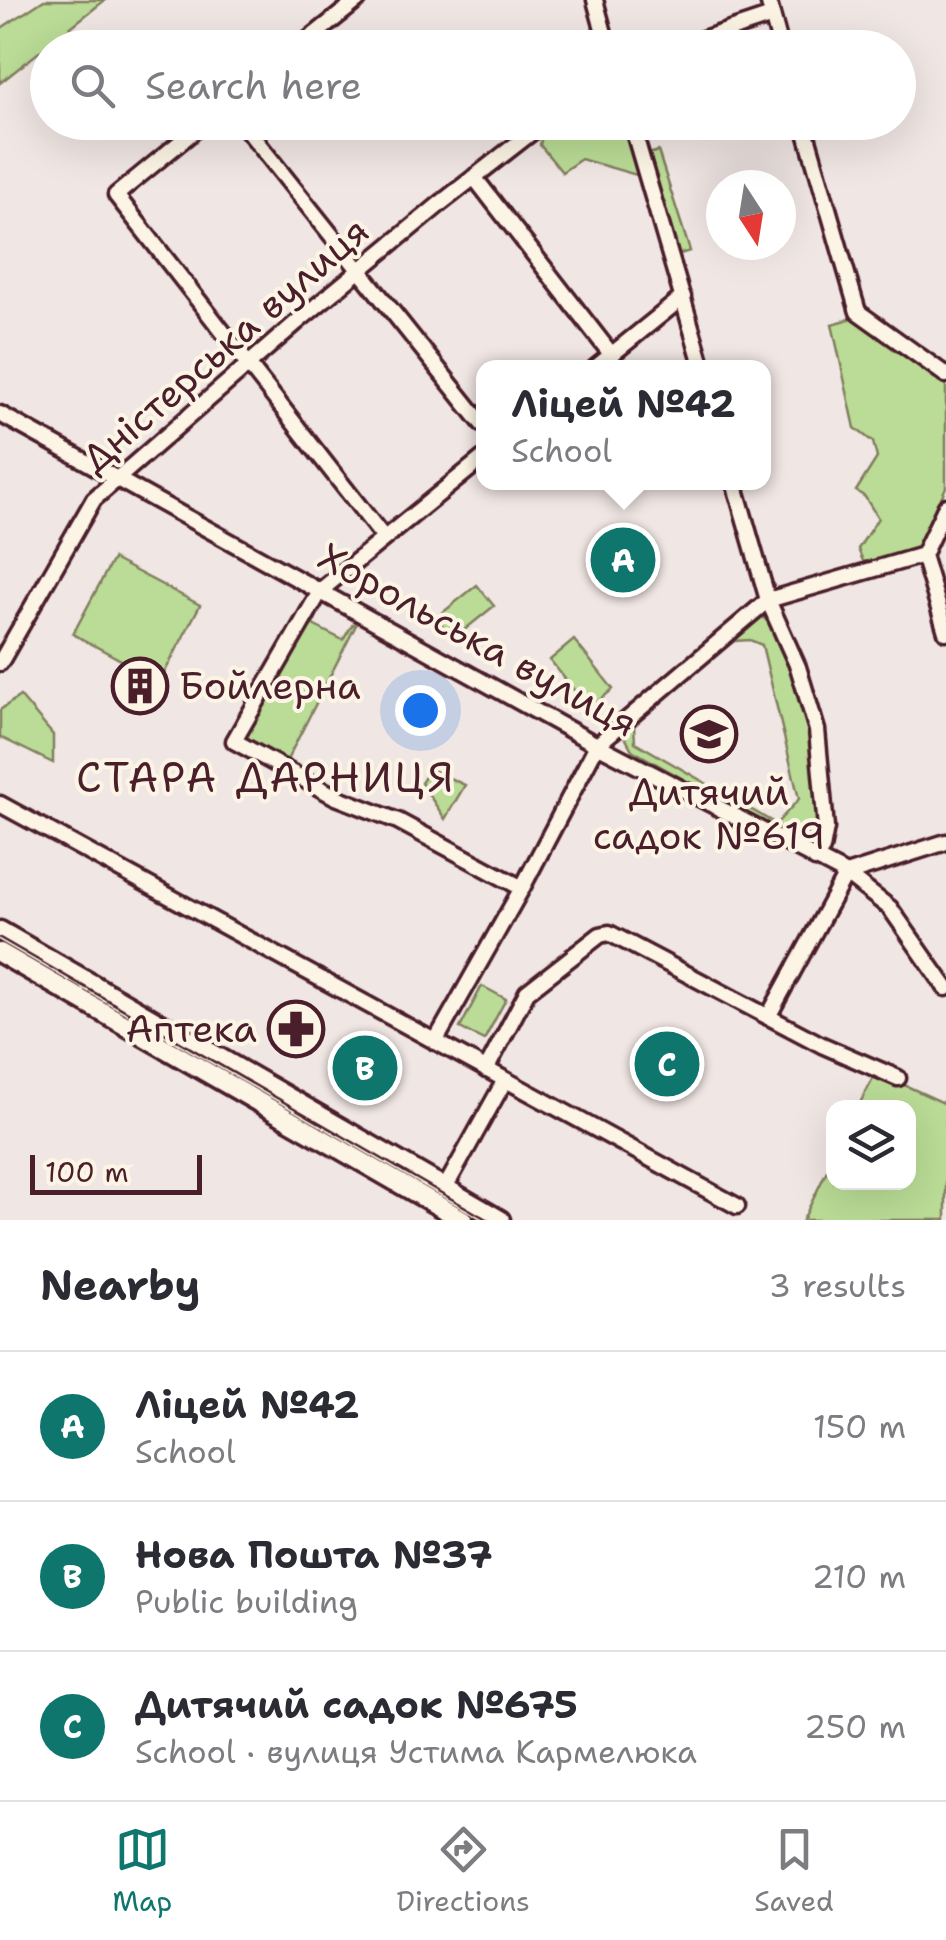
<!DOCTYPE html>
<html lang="en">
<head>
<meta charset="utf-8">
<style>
  :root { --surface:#fff; --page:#f2f2f3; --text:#2b2b33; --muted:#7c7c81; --line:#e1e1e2; --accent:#0f766e }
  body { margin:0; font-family:"Shantell Sans",sans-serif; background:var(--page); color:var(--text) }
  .controls { position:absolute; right:30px; bottom:30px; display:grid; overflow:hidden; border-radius:20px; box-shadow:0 10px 40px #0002 }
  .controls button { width:90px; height:90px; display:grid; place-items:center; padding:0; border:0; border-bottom:2px solid var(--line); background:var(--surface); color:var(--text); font:50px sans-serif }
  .compass { position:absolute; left:706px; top:170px; width:90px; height:90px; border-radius:50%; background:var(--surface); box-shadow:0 10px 40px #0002; rotate:168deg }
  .scale { position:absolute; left:30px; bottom:25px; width:172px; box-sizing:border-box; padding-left:10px; border:5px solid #4a1f2b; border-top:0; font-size:28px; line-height:35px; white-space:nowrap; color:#4a1f2b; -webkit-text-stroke:8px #fcf5e5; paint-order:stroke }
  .you { position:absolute; left:420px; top:710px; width:35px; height:35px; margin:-25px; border:8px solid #fff; border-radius:50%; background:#1a73e8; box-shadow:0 0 0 15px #1a73e833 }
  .badge { display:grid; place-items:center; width:65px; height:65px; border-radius:50%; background:var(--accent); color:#fff; font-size:32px; font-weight:700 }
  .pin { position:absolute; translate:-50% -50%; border:5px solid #fff; box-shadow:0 2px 10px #0006 }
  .popup { position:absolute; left:476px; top:360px; width:295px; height:130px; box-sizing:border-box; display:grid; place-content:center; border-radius:20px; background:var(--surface); filter:drop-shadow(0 2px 8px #0005); font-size:32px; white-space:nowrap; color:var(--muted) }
  .popup b { font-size:38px; color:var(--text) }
  .popup::after { content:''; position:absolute; left:50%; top:100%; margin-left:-20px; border:20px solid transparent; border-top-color:var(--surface) }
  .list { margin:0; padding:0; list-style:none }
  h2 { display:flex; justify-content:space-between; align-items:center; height:130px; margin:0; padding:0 40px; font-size:42px }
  h2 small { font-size:32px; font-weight:400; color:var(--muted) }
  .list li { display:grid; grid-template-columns:65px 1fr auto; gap:30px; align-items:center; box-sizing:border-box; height:150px; padding:0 40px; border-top:2px solid var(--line) }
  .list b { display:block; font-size:38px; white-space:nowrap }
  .list p { margin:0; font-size:32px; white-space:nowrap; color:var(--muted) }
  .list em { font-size:32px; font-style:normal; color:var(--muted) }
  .icon { flex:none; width:55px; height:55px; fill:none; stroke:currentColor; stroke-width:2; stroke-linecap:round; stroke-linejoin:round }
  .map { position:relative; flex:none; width:946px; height:1220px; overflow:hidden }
  .search { position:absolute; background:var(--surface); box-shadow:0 10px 40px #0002; left:30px; right:30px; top:30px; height:110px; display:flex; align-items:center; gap:25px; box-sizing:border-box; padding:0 35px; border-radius:55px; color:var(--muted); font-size:38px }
  .sheet { height:580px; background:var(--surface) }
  nav { display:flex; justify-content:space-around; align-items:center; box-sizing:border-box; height:140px; border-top:2px solid var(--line); background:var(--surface); font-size:28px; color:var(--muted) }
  nav a { display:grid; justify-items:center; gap:5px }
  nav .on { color:var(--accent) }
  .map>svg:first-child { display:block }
  .green { fill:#badc96; stroke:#827e60; stroke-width:2.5 }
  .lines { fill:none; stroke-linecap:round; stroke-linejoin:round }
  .minor-casing { stroke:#4a1f2b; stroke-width:21 }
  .tertiary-casing { stroke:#4a1f2b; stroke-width:25 }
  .minor { stroke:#fcf5e5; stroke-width:14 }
  .tertiary { stroke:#fcf5e5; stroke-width:18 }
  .tram { stroke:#4a1f2b; stroke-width:2.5 }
  .labels { text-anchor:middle; stroke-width:8; stroke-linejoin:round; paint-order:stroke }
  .street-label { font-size:38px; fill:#4a1f2b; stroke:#fcf5e5 }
  .poi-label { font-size:38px; fill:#4a1f2b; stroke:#fcf5e5; text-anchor:start }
  .quarter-label { font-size:42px; letter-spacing:2.5px; fill:#4a1f2b; stroke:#fcf5e5 }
</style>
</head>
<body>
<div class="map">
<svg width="946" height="1220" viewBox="0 0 946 1220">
  <rect width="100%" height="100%" fill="#f0e6e3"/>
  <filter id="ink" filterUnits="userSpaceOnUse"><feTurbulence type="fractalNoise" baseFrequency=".01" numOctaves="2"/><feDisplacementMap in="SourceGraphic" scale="20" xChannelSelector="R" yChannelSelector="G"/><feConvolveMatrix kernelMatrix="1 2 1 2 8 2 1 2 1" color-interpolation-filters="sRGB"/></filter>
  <g filter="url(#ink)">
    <!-- green -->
    <path class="green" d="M44 0H105L0 83V29Z
      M559 123H625L640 176 581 159 562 172 540 145 542 136Z
      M658 151 690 251 674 256 642 156Z
      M854 318 868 322 946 380V487L917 551 883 562 863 561 858 549 878 518 865 497 856 491 877 458 873 442 855 428 832 324Z
      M113 559 200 605 160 681 73 634Z
      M477 585 494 606 453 639 436 618Z
      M318 600 323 602 313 625 343 640 353 624 356 625 284 766 240 740Z
      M763 617C808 658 814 764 819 821 809 838 795 841 778 833L632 750 624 735 634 726 635 742 776 824 799 799 762 645 750 640 734 641 755 618Z
      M574 640 613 689 589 709 550 660Z
      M20 696 53 735V763L0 737V710Z
      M430 769 465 785 445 819 421 783Z
      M482 986 506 999 484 1040 460 1028Z
      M876 1072 946 1104V1220H803L833 1158 834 1182H908V1108L858 1107Z"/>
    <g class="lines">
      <!-- minor casing -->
      <g class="minor-casing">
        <path id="minor" d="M595 0 608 48
          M768 0 781 48
          M298 48 358 0
          M676 48 772 16
          M205 122 116 195 384 538
          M241 122 483 425
          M631 122 703 368
          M803 122 858 312 946 375
          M474 177 611 354
          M595 368 683 297
          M0 414 597 745 846 874 890 908 946 988
          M483 458 321 590 234 741 336 797 398 821 522 888
          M734 482 768 600 798 667 817 730 826 828 822 849 815 859
          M946 506 923 555 946 632
          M0 663 94 499 297 322 441 203 545 122
          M0 804 737 1206
          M768 1017 846 874 946 842
          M435 1042 522 888 597 745 768 600 923 555
          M486 1070 527 992 600 935 609 933 822 1045 898 1078
          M445 1188 505 1080"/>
      </g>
      <!-- tertiary casing -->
      <g class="tertiary-casing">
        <path id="tertiary" d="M0 931 500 1220
          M0 953 463 1220"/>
      </g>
      <!-- minor -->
      <use href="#minor" class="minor"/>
      <!-- tertiary -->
      <use href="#tertiary" class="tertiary"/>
      <!-- tram -->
      <path class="tram" d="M0 938 488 1220"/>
    </g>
  </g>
  <!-- icons -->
  <defs>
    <g id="building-ring" transform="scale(2.875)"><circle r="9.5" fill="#fcf5e5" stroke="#4a1f2b" stroke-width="1.5"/><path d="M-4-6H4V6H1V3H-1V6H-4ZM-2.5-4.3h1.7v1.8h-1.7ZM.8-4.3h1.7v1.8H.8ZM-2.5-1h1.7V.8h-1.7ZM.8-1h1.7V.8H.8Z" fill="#4a1f2b"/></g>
    <g id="school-ring" transform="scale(2.875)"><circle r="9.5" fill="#fcf5e5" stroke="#4a1f2b" stroke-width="1.5"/><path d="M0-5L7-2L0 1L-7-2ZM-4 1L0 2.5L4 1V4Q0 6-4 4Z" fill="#4a1f2b"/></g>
    <g id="pharmacy-ring" transform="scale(2.875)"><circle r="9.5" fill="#fcf5e5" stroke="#4a1f2b" stroke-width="1.5"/><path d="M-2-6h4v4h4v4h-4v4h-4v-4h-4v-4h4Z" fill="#4a1f2b"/></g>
  </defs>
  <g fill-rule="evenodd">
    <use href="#building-ring" x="140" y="686"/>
    <use href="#school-ring" x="709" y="734"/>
    <use href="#pharmacy-ring" x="296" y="1029"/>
  </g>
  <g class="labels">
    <!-- street labels -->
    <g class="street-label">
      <text transform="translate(225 345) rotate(-41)" y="13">Дністерська вулиця</text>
      <text transform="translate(478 640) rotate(29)" y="13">Хорольська вулиця</text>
    </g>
    <!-- poi labels -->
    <g class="poi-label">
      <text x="179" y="699">Бойлерна</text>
      <text x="709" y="805" text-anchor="middle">Дитячий<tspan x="709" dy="44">садок №619</tspan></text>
      <text x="257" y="1042" text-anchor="end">Аптека</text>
    </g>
    <!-- quarter labels -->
    <g class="quarter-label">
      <text x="266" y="792">СТАРА ДАРНИЦЯ</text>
    </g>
  </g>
</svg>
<div class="controls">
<button><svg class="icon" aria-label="layers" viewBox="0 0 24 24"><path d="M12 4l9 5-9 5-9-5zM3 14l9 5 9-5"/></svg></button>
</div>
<svg class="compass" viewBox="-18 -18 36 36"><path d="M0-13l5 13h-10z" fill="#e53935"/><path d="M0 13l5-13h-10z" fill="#7c7c81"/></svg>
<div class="scale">100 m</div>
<div class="you"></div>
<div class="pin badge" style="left:623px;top:560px">A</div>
<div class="popup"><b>Ліцей №42</b>School</div>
<div class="pin badge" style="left:365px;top:1068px">B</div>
<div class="pin badge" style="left:667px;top:1064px">C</div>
<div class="search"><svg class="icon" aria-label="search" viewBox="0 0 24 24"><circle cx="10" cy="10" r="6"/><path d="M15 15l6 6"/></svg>Search here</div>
</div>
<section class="sheet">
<h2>Nearby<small>3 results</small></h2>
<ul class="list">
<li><span class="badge">A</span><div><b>Ліцей №42</b><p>School</p></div><em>150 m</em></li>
<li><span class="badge">B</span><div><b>Нова Пошта №37</b><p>Public building</p></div><em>210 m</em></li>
<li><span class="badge">C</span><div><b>Дитячий садок №675</b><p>School · вулиця Устима Кармелюка</p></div><em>250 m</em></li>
</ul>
</section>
<nav>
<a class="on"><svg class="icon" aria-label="map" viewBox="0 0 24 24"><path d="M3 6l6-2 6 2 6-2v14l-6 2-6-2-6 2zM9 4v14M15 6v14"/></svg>Map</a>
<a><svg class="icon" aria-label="directions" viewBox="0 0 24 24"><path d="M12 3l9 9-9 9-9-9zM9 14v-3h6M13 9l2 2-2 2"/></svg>Directions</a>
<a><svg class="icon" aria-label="saved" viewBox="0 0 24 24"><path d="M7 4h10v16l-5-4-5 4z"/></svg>Saved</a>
</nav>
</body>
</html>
